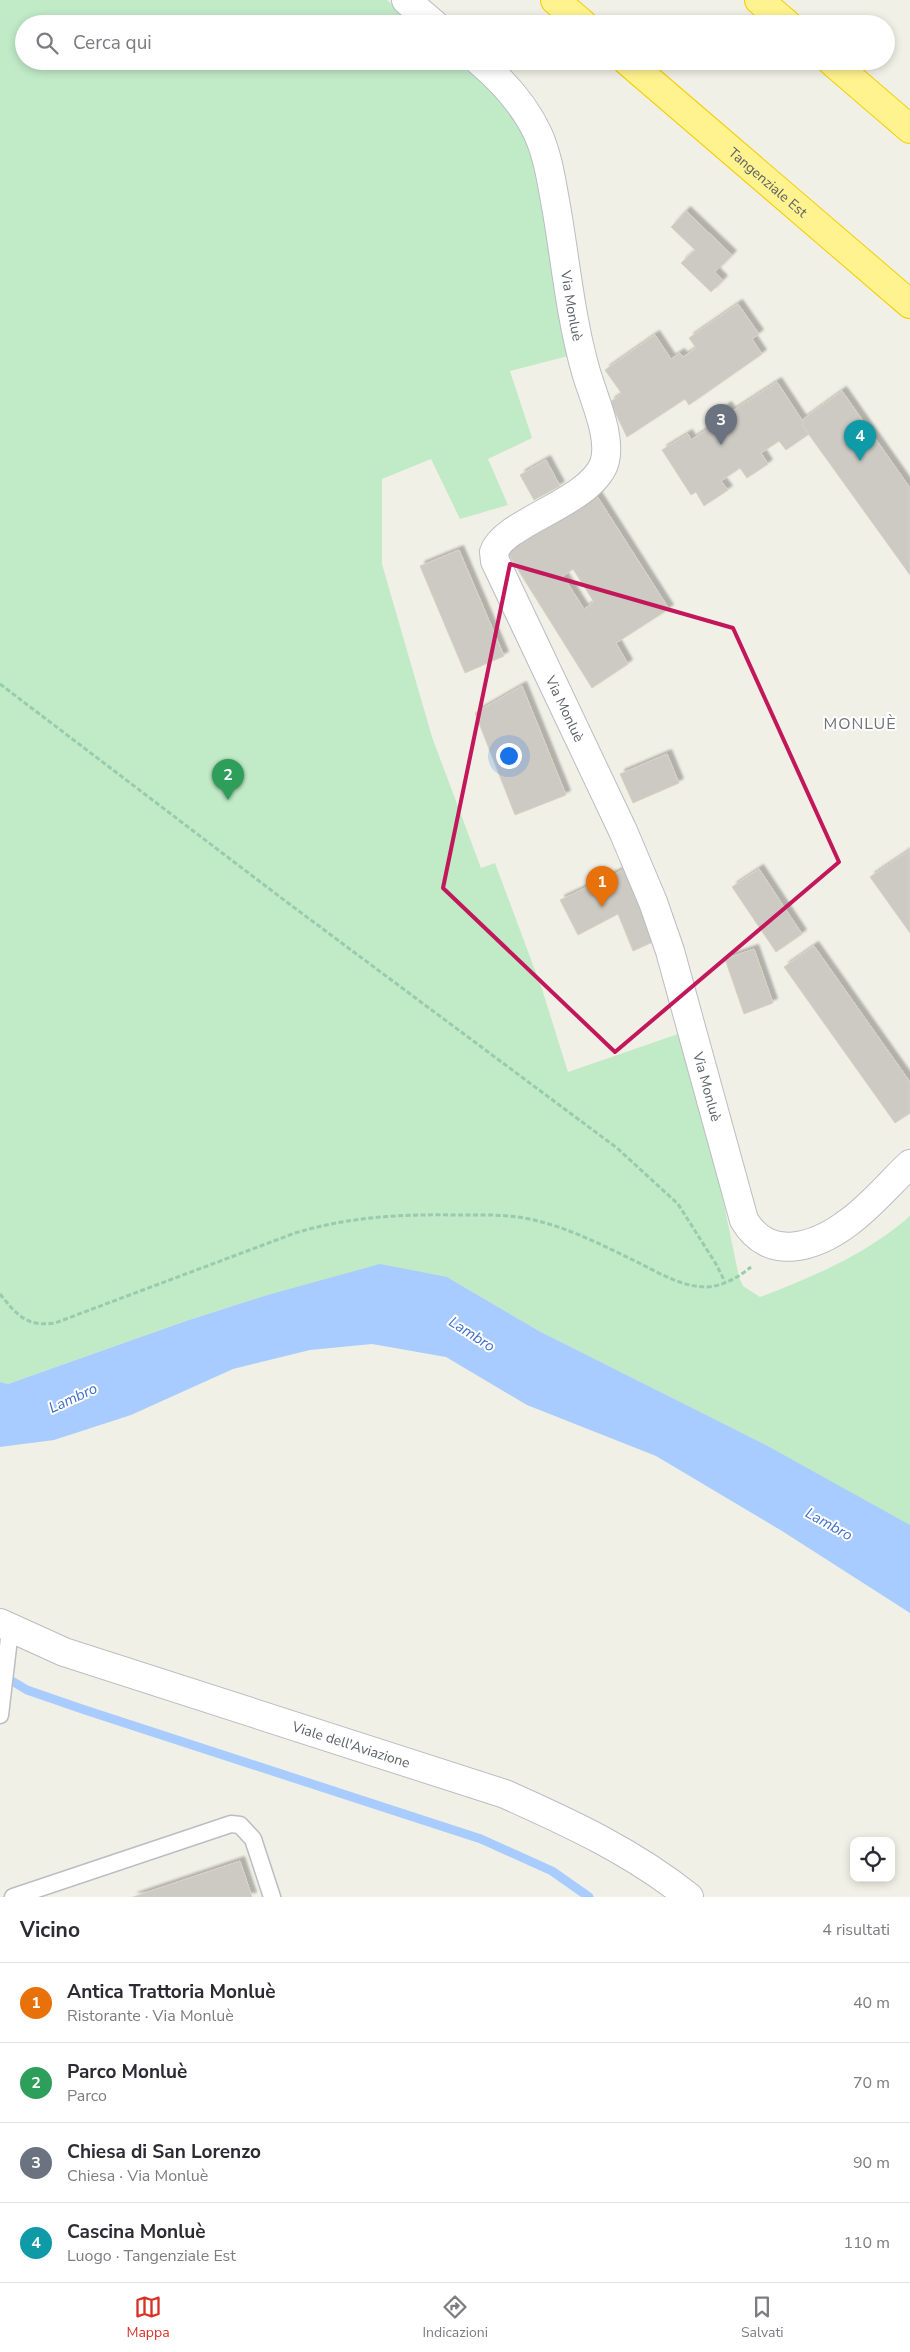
<!DOCTYPE html>
<html lang="it">
<head>
<meta charset="utf-8">
<style>
  :root { --surface:#fff; --page:#f2f2f3; --text:#2b2b33; --muted:#7c7c81; --line:#e1e1e2; --accent:#d93025 }
  body { margin:0; font-family:"Nunito Sans",sans-serif; background:var(--page); color:var(--text) }
  .controls { position:absolute; right:15px; bottom:15px; display:grid; overflow:hidden; border-radius:10px; box-shadow:0 2px 8px #0003 }
  .controls button { width:45px; height:45px; display:grid; place-items:center; padding:0; border:0; border-bottom:1px solid var(--line); background:var(--surface); color:var(--text); font:25px sans-serif }
  .you { position:absolute; left:508px; top:755px; width:18px; height:18px; margin:-12px; border:4px solid #fff; border-radius:50%; background:#1a73e8; box-shadow:0 0 0 8px #1a73e833 }
  .badge { display:grid; place-items:center; width:32px; height:32px; border-radius:50%; background:var(--accent); color:#fff; font-size:16px; font-weight:700 }
  .pin { position:absolute; translate:-50% -41px; filter:drop-shadow(0 1px 2px #0008) }
  .pin::after { content:''; position:absolute; top:26px; width:18px; height:15px; background:inherit; clip-path:polygon(0 0,100% 0,50% 100%) }
  .list { margin:0; padding:0; list-style:none }
  h2 { display:flex; justify-content:space-between; align-items:center; height:65px; margin:0; padding:0 20px; font-size:21px }
  h2 small { font-size:16px; font-weight:400; color:var(--muted) }
  .list li { display:grid; grid-template-columns:32px 1fr auto; gap:15px; align-items:center; box-sizing:border-box; height:80px; padding:0 20px; border-top:1px solid var(--line) }
  .list b { display:block; font-size:19px; white-space:nowrap }
  .list p { margin:0; font-size:16px; white-space:nowrap; color:var(--muted) }
  .list em { font-size:16px; font-style:normal; color:var(--muted) }
  .icon { flex:none; width:28px; height:28px; fill:none; stroke:currentColor; stroke-width:2; stroke-linecap:round; stroke-linejoin:round }
  .map { position:relative; flex:none; width:910px; height:1897px; overflow:hidden }
  .search { position:absolute; background:var(--surface); box-shadow:0 2px 8px #0003; left:15px; right:15px; top:15px; height:55px; display:flex; align-items:center; gap:12px; box-sizing:border-box; padding:0 18px; border-radius:28px; color:var(--muted); font-size:19px }
  .sheet { height:385px; background:var(--surface) }
  nav { display:flex; justify-content:space-around; align-items:center; box-sizing:border-box; height:70px; border-top:1px solid var(--line); background:var(--surface); font-size:14px; color:var(--muted) }
  nav a { display:grid; justify-items:center; gap:2px }
  nav .on { color:var(--accent) }
  .map>svg:first-child { display:block }
  .green { fill:#c1eac7 }
  .water { fill:#a8ccff }
  .lines { fill:none; stroke-linecap:round; stroke-linejoin:round }
  .stream { stroke:#a8ccff; stroke-width:9 }
  .building { fill:#cccac3; stroke:#d6d3c4; fill-rule:evenodd; filter:url(#shadow) }
  .service-casing { stroke:#babdc2; stroke-width:19 }
  .minor-casing { stroke:#babdc2; stroke-width:30 }
  .motorway-casing { stroke:#f7cd00; stroke-width:30 }
  .path { stroke:#99cbae; stroke-width:3; stroke-dasharray:5 2.5; stroke-linecap:butt }
  .service { stroke:#fff; stroke-width:16 }
  .minor { stroke:#fff; stroke-width:28 }
  .motorway { stroke:#fff38f; stroke-width:28 }
  .marked { fill:none; stroke:#c2185b; stroke-width:4; stroke-linejoin:round }
  .labels { text-anchor:middle; stroke-width:4; stroke-linejoin:round; paint-order:stroke }
  .street-label { font-size:14px; fill:#5d6067; stroke:#fff }
  .water-label { font-size:15px; font-style:italic; fill:#4170cc; stroke:#fff }
  .quarter-label { font-size:16px; letter-spacing:1px; fill:#6e7279; stroke:#fff }
</style>
</head>
<body>
<div class="map">
<svg width="910" height="1897" viewBox="0 0 910 1897">
  <defs>
    <filter id="shadow"><feDropShadow dx="4.5" dy="-4.5" stdDeviation="1" flood-color="#0004"/></filter>
  </defs>
  <rect width="100%" height="100%" fill="#f1f0e6"/>
  <!-- green -->
  <path class="green" d="M0 0H387L415 24H24V61H460L494 90 521 127 538 177 572 355 510 371 532 438 488 459 508 505 460 519 431 459 382 479V564L432 737 481 868 495 863 542 989 568 1072 681 1033 721 1190 739 1277 743 1286 760 1297C813 1277 867 1254 910 1216V1526L766 1445 539 1331 447 1277 264 1296 186 1321 8 1384 0 1382Z"/>
  <!-- water -->
  <path class="water" d="M380 1264 447 1277 539 1331 766 1445 910 1525V1613L782 1531 656 1456 527 1405 446 1357 372 1344 310 1350 233 1369 131 1415 54 1440 0 1447V1382L8 1384 186 1321 264 1296Z"/>
  <g class="lines">
    <!-- stream -->
    <path class="stream" d="M2 1675 27 1690 85 1710 481 1839 552 1871 589 1897"/>
  </g>
  <!-- building -->
  <path class="building" d="M686 211 732 255 715 272 723 280 711 292 681 263 695 250 671 227Z
    M738 304 759 334 752 339 762 354 689 405 685 399 627 437 610 402 622 394 605 370 655 335 671 359 680 353 683 357 696 348 689 338Z
    M777 382 802 420 804 423 802 425 809 434 786 450 779 441 761 453 768 464 747 478 740 468 721 481 728 490 704 506 696 492 691 495 662 450 688 434 691 440 714 425 709 418 727 406 731 412Z
    M842 391 910 488V575L802 425 804 423 802 420Z
    M546 460 560 486 534 500 520 475Z
    M595 493 669 609 616 643 628 664 592 688 505 549ZM573 569 594 602 584 609 563 576Z
    M459 550 504 656 465 673 420 566Z
    M522 686 566 795 515 815 475 713Z
    M667 754 679 783 633 803 620 774Z
    M910 850V933L870 877Z
    M625 869 655 941 633 951 618 914 578 935 560 900Z
    M759 869 802 934 776 952 732 887Z
    M814 946 910 1082V1113L895 1123 784 967Z
    M754 949 773 1003 744 1014 725 959Z
    M240 1861 252 1897H133Z"/>
  <g class="lines">
    <!-- service casing -->
    <g class="service-casing">
      <path id="service" d="M0 1715 10 1630
        M13 1897 231 1824 240 1825 253 1839 272 1897"/>
    </g>
    <!-- minor casing -->
    <g class="minor-casing">
      <g id="minor">
        <path d="M406 0 434 24"/>
        <path id="s1" d="M479 61C504 82 524 104 538 134 549 159 552 185 557 212 566 265 571 320 586 372 593 397 613 438 604 464 589 503 504 522 494 552L495 561 623 831 653 902 670 951 744 1220C769 1263 816 1247 849 1222 871 1206 890 1183 910 1164"/>
        <path id="s2" d="M0 1623 64 1652 505 1794C570 1823 633 1852 689 1897"/>
      </g>
    </g>
    <!-- motorway casing -->
    <g class="motorway-casing">
      <g id="motorway">
        <path d="M555 0 583 24"/>
        <path d="M759 0 787 24"/>
        <path id="s3" d="M627 61 910 304"/>
        <path d="M831 61 910 129"/>
      </g>
    </g>
    <!-- path -->
    <path class="path" d="M0 684 288 903 617 1148 678 1204 716 1264 725 1282
      M0 1294C17 1315 26 1327 55 1323L295 1233C348 1217 400 1214 456 1215 478 1215 501 1214 524 1218 563 1225 598 1243 633 1260 656 1271 680 1287 707 1287 723 1286 739 1277 751 1267"/>
    <!-- service -->
    <use href="#service" class="service"/>
    <!-- minor -->
    <use href="#minor" class="minor"/>
    <!-- motorway -->
    <use href="#motorway" class="motorway"/>
  </g>
  <!-- marked area -->
  <path class="marked" d="M510 564 733 628 839 862 615 1052 443 888Z"/>
  <g class="labels">
    <!-- street labels -->
    <g class="street-label">
      <text dy="5" stroke="none"><textPath href="#s3" startOffset="186">Tangenziale Est</textPath></text>
      <text dy="5" stroke="none"><textPath href="#s1" startOffset="270">Via Monluè</textPath></text>
      <text dy="5" stroke="none"><textPath href="#s1" startOffset="749">Via Monluè</textPath></text>
      <text dy="5" stroke="none"><textPath href="#s1" startOffset="1154">Via Monluè</textPath></text>
      <text dy="5" stroke="none"><textPath href="#s2" startOffset="372">Viale dell'Aviazione</textPath></text>
    </g>
    <!-- water labels -->
    <g class="water-label">
      <text transform="translate(472 1334) rotate(33)" y="5">Lambro</text>
      <text transform="translate(73 1398) rotate(-25)" y="5">Lambro</text>
      <text transform="translate(829 1524) rotate(29)" y="5">Lambro</text>
    </g>
    <!-- quarter labels -->
    <g class="quarter-label">
      <text x="860" y="729">MONLUÈ</text>
    </g>
  </g>
</svg>
<div class="controls">
<button><svg class="icon" aria-label="locate" viewBox="0 0 24 24"><circle cx="12" cy="12" r="6"/><path d="M12 2v4M12 18v4M2 12h4M18 12h4"/></svg></button>
</div>
<div class="you"></div>
<div class="pin badge" style="left:602px;top:907px;background:#e8710a">1</div>
<div class="pin badge" style="left:228px;top:800px;background:#2e9e5b">2</div>
<div class="pin badge" style="left:721px;top:445px;background:#6b7280">3</div>
<div class="pin badge" style="left:860px;top:461px;background:#0f9aa8">4</div>
<div class="search"><svg class="icon" aria-label="search" viewBox="0 0 24 24"><circle cx="10" cy="10" r="6"/><path d="M15 15l6 6"/></svg>Cerca qui</div>
</div>
<section class="sheet">
<h2>Vicino<small>4 risultati</small></h2>
<ul class="list">
<li><span class="badge" style="background:#e8710a">1</span><div><b>Antica Trattoria Monluè</b><p>Ristorante · Via Monluè</p></div><em>40 m</em></li>
<li><span class="badge" style="background:#2e9e5b">2</span><div><b>Parco Monluè</b><p>Parco</p></div><em>70 m</em></li>
<li><span class="badge" style="background:#6b7280">3</span><div><b>Chiesa di San Lorenzo</b><p>Chiesa · Via Monluè</p></div><em>90 m</em></li>
<li><span class="badge" style="background:#0f9aa8">4</span><div><b>Cascina Monluè</b><p>Luogo · Tangenziale Est</p></div><em>110 m</em></li>
</ul>
</section>
<nav>
<a class="on"><svg class="icon" aria-label="map" viewBox="0 0 24 24"><path d="M3 6l6-2 6 2 6-2v14l-6 2-6-2-6 2zM9 4v14M15 6v14"/></svg>Mappa</a>
<a><svg class="icon" aria-label="directions" viewBox="0 0 24 24"><path d="M12 3l9 9-9 9-9-9zM9 14v-3h6M13 9l2 2-2 2"/></svg>Indicazioni</a>
<a><svg class="icon" aria-label="saved" viewBox="0 0 24 24"><path d="M7 4h10v16l-5-4-5 4z"/></svg>Salvati</a>
</nav>
</body>
</html>
